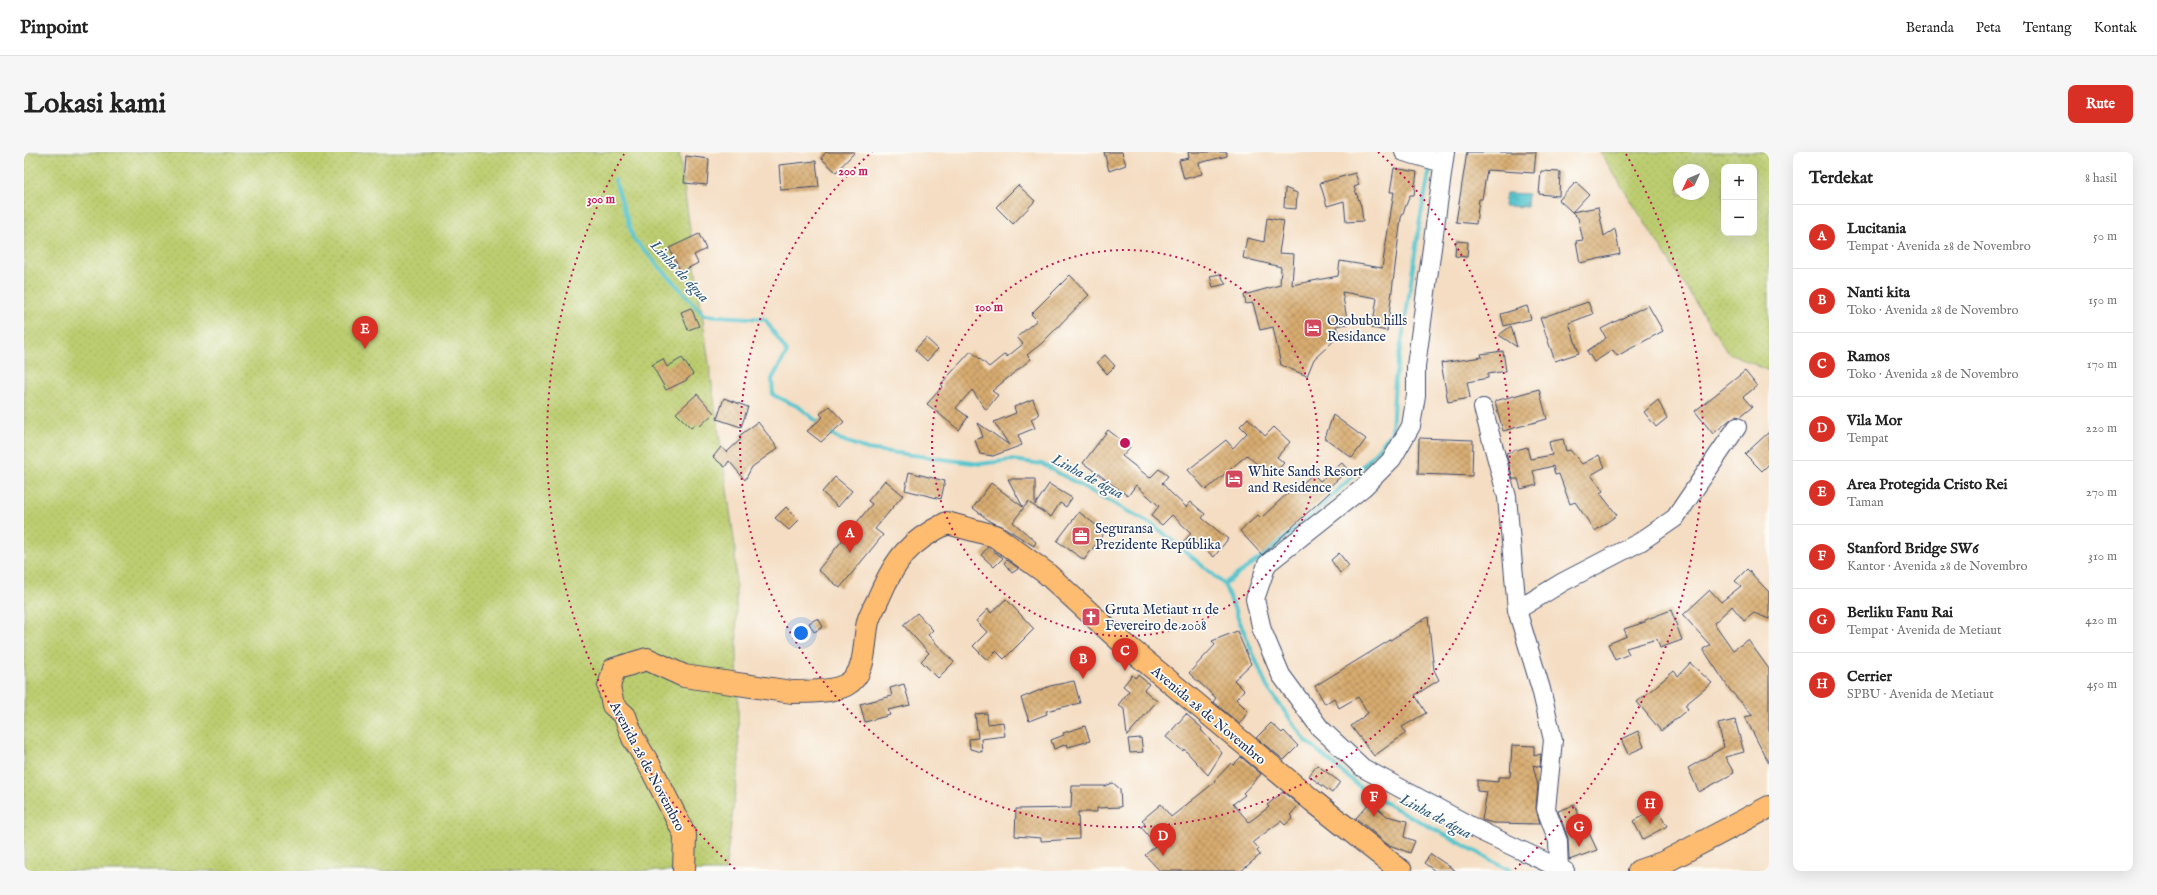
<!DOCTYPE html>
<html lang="id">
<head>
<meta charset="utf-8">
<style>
  :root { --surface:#fff; --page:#f6f6f6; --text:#222; --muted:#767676; --line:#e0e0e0; --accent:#d93025 }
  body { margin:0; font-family:"IM FELL English",serif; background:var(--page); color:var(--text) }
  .controls { position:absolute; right:12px; top:12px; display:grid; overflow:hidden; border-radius:8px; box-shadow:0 4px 16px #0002 }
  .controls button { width:36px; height:36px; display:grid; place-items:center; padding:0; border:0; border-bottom:1px solid var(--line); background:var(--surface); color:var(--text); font:20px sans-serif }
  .compass { position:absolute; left:1649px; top:12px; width:36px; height:36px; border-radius:50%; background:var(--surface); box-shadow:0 4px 16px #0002; rotate:226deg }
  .you { position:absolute; left:777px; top:481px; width:14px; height:14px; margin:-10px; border:3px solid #fff; border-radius:50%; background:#1a73e8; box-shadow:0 0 0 6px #1a73e833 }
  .badge { display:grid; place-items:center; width:26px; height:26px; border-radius:50%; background:var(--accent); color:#fff; font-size:13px; font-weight:700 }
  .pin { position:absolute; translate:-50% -33px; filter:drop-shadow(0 1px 2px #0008) }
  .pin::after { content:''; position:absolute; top:21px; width:14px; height:12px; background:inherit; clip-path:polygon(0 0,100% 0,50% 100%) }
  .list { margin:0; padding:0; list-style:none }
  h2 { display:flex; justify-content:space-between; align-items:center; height:52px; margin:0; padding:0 16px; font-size:17px }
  h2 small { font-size:13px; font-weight:400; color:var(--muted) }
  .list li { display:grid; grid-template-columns:26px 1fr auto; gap:12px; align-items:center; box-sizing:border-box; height:64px; padding:0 16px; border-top:1px solid var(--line) }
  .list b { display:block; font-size:15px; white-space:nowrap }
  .list p { margin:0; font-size:13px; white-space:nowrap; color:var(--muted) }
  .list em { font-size:13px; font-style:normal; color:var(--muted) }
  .map { position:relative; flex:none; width:1745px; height:719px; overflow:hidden; border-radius:8px }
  header { display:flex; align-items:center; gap:24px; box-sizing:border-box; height:56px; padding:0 20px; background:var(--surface); border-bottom:1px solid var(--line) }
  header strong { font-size:19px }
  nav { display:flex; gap:22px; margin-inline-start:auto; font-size:14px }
  .intro { display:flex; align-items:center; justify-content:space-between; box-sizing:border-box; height:96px; padding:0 24px }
  h1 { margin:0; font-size:28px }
  .button { padding:10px 18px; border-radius:8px; background:var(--accent); color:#fff; font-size:14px; font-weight:700 }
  main { display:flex; gap:24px; padding:0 24px }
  aside { flex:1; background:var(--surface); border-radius:8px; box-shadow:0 4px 16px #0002 }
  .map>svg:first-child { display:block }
  .park { fill:url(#park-dots); stroke:#6c7e67; fill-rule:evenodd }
  .water { fill:url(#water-ripples); stroke:#3a7a96 }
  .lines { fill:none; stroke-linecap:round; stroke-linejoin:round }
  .stream { stroke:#58c5ce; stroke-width:4 }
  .building { fill:url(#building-cross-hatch) }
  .minor-casing { stroke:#3c496d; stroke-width:20 }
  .major-casing { stroke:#3c496d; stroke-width:24 }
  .minor { stroke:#fff; stroke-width:18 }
  .major { stroke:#fdbc70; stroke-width:22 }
  .ring { fill:none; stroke:#c2185b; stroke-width:2; stroke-dasharray:2 4 }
  .labels { text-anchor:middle; stroke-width:3.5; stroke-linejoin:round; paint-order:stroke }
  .poi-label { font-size:14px; fill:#1b2f5e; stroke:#fdfcf7; text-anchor:start }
  .street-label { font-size:14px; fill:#1b2f5e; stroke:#fdfcf7 }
  .water-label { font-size:15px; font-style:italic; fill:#2d5c80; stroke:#fdfcf7 }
  .centre { fill:#c2185b; stroke:#fdfcf7; stroke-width:2 }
  .ring-label { font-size:12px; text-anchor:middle; font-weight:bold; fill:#c2185b; stroke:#fdfcf7; stroke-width:3.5; stroke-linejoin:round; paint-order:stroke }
</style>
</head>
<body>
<header>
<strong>Pinpoint</strong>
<nav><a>Beranda</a><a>Peta</a><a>Tentang</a><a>Kontak</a></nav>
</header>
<div class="intro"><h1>Lokasi kami</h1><a class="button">Rute</a></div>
<main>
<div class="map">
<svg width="1745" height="719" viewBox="0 0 1745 719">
  <defs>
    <pattern id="park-dots" width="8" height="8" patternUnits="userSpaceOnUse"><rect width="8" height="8" fill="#bccd70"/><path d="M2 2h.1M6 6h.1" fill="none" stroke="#a1b063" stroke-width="1.8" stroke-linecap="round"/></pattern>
    <pattern id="water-ripples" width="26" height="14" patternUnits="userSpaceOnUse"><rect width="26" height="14" fill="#58c5ce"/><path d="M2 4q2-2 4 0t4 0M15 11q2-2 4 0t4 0" fill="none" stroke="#48a0aa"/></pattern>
    <pattern id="building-cross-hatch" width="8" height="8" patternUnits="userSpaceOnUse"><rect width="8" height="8" fill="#d8ac70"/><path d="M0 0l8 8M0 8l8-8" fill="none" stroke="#ae8c5f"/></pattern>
  </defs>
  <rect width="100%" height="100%" fill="#fdfcf7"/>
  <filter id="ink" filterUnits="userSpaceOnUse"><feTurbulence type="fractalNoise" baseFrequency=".025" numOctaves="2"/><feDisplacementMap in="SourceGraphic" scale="8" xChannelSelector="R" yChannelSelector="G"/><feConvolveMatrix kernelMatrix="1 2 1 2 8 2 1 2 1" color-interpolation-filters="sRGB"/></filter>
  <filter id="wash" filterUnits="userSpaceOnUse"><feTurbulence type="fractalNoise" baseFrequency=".012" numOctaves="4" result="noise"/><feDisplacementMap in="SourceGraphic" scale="16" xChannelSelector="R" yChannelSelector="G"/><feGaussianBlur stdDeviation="0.9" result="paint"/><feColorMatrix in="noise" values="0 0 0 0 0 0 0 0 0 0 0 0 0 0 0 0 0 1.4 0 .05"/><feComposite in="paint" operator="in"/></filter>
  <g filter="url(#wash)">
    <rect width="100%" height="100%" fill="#f4ddc2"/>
    <!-- park -->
    <path class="park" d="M0 0H655L711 394 715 611 701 719H0Z
      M1576 0H1745V219L1703 200ZM1700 15H1730V81H1700ZM1655 18H1679V42H1655Z"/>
    <!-- water -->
    <path class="water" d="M1482 41 1504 42 1503 55 1480 54Z"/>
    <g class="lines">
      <!-- stream -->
      <path class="stream" d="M591 28 609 86 680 163 741 167 763 200 748 227 749 243 775 255 796 272
        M803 278 815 287 843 297 956 312 988 308 1018 312 1131 374 1200 432 1243 535 1282 589 1343 641 1488 719
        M1200 432 1242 402 1298 354 1345 308 1368 280 1371 227 1382 164 1395 73 1407 12"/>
    </g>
    <g id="blocks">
      <!-- building -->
      <path class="building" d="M802 0H831L812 20 797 6Z
        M1080 0H1098L1102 13 1085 19Z
        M1164 0H1203V4L1175 11 1178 22 1160 27 1155 8 1165 6Z
        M1443 0H1512L1510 21 1463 18 1458 47H1455L1452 72 1432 70Z
        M662 4 685 7 683 33 660 31Z
        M792 9 795 35 757 38 755 13Z
        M1370 16 1393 20 1390 43H1386L1377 66 1363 179 1348 176 1353 146 1318 140 1324 172 1312 174 1315 184 1290 207 1283 224 1257 213 1249 175 1236 178 1229 151 1222 152 1220 143 1256 133 1257 115 1219 106 1223 86 1240 90 1243 66 1260 69 1255 101 1270 102 1268 133 1314 124 1316 109 1358 116 1370 40H1366Z
        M1517 19 1536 20 1535 44 1515 42Z
        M1331 21 1335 33 1330 35 1337 54 1339 69 1322 70 1320 49 1303 54 1296 31Z
        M1552 30 1565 42 1548 60 1535 48Z
        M994 33 1011 49 989 72 972 55Z
        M1261 36 1273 41 1272 57 1260 56Z
        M1574 55 1580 84 1591 77 1596 102 1556 111 1552 89 1559 88 1554 66 1548 60Z
        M675 82 682 97 670 103 674 111 657 120 645 96Z
        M1432 89 1444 90 1443 105 1431 104Z
        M1196 122 1202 132 1189 135 1186 124Z
        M1046 123 1065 143 1018 191 1003 203 1007 207 968 239 974 243 962 258 948 238 932 256 944 265 935 278 903 252 919 234 917 232 947 199 965 215 981 202 983 205 999 192 993 185 1013 168 1007 162Z
        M1564 150 1569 162 1545 171 1555 201 1531 209 1516 166Z
        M1624 153 1639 179 1593 204 1589 198 1570 210 1563 199 1582 186 1577 177Z
        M1503 154 1507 167 1480 174 1477 162Z
        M667 156 675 174 664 178 657 160Z
        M1487 174 1493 195 1475 183Z
        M902 186 914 197 903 209 891 198Z
        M1479 199 1482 219 1464 222V226L1443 230 1446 246 1424 250 1417 211 1458 205 1457 202Z
        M1081 203 1091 214 1083 222 1073 210Z
        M658 206 669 222 661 229 642 238 628 213 639 207 643 215Z
        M1721 219 1733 234 1719 245 1728 255 1716 265 1712 264 1708 266 1689 282 1671 259Z
        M1515 237 1523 267 1479 279 1471 249Z
        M673 242 690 261 676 274 673 271 667 276 652 261Z
        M700 246 724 255 717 275 693 267Z
        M1009 247 1015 263 1007 267 1011 276 994 283 998 293 969 304 956 302 951 288 959 285 954 271 985 293 970 270 992 261 990 255Z
        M1634 248 1643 266 1632 275 1620 260Z
        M805 254 820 270 797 290 783 279 799 265 796 262Z
        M1309 263 1342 287 1328 306 1301 286Z
        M1224 266 1241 284 1250 275 1266 290 1253 305 1260 311 1247 325 1223 303 1182 338 1164 318 1202 288 1209 296 1223 281 1216 274Z
        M734 270 754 296 728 315 721 328 705 309 701 315 689 305 697 295 703 300 717 287 715 284Z
        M1084 278 1106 295 1098 304 1126 326 1135 317 1144 324 1138 331 1146 340 1162 355 1167 350 1181 362 1178 366 1204 387 1190 405 1175 392 1169 399 1159 391 1167 381 1148 363 1138 373 1127 364 1135 354 1112 333 1104 344 1059 311Z
        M1745 280V312L1738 319 1721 302Z
        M1395 286 1449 288 1448 324 1394 322Z
        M1539 287 1542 299 1546 298 1558 312 1575 303 1581 315 1567 323 1579 339 1576 341 1593 363 1571 379 1551 350 1546 352 1535 322 1531 323 1529 314 1509 319 1513 333 1497 337 1494 327H1489L1482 301 1503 295 1506 307 1528 303 1525 290Z
        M1318 311 1324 318 1303 337 1306 340 1238 403 1216 379 1234 363 1237 366 1267 338 1269 340 1289 322 1296 329Z
        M885 320 921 329 917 347 881 338Z
        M811 325 828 339 814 355 798 340Z
        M984 327H1011V353L1025 332 1048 346 1042 355 1036 351 1027 365 1004 350 989 370 1012 390 1010 394 978 374 967 370 949 356 967 331 999 355Z
        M861 328 879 343 851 377 859 383 816 436 794 418 848 352 844 349Z
        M762 355 775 368 765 378 751 366Z
        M1055 360 1081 380 1060 408 1033 389Z
        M964 395 979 406 970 415 957 403Z
        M1315 401 1325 414 1316 421 1307 408Z
        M983 408 994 416V417L988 421 980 411Z
        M1723 417 1745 440V467L1730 461 1720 469 1708 454 1690 471 1709 498 1724 488 1745 517V612L1721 565 1729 563 1706 538 1679 497 1686 493 1659 463 1686 438 1697 450 1717 434 1711 429Z
        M982 447 1010 477 980 507 972 499 963 508 949 494 963 480 952 469 964 457 967 461Z
        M1647 458 1658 488 1636 496 1633 487 1602 496 1605 502 1591 508 1584 492 1603 484 1600 477 1621 470V468Z
        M893 461 909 478 904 483 930 510 914 526 897 509 905 501 879 473Z
        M1404 465 1410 518 1415 528 1391 543 1402 561 1378 575 1382 581 1350 604 1327 574 1344 561 1334 545 1315 556 1310 546 1301 552 1291 534Z
        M794 466 799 475 790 480 785 471Z
        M1213 479 1227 512 1210 528 1220 538 1212 547 1224 559 1216 572 1189 550 1192 546 1165 521 1191 493 1188 489Z
        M1666 511 1688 531 1661 553 1664 557 1637 579 1613 550 1650 519 1654 524Z
        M1108 523 1111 526 1114 523 1125 532 1120 538 1133 549 1103 584 1100 557 1094 553 1105 539 1099 534Z
        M1050 529 1056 551 1022 559 1023 562 1005 569 997 546 1026 534Z
        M880 532 886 553 864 558 866 563 841 570 836 552 868 544 866 536Z
        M963 561 964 572 979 570 981 584 957 587 958 600 946 597 945 587 954 586 951 562Z
        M1162 562 1178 576 1177 578 1198 601 1184 623 1160 597 1159 599 1142 585Z
        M1711 568 1720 600 1701 605 1710 621 1675 640 1664 616 1700 595 1694 572Z
        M1247 571 1258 581 1260 579 1274 594 1260 608 1232 586Z
        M1061 574 1066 589 1044 595 1043 592 1030 597 1027 588 1040 583 1039 581Z
        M1614 579 1620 595 1604 602 1597 587Z
        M1117 586 1119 600 1106 601 1104 587Z
        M1488 593 1510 594V604L1517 602 1516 615 1509 613 1514 634 1512 656 1516 672 1469 671 1458 668 1463 640 1453 639V628L1474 630V625H1486Z
        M1217 605 1237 622 1219 641 1221 643 1209 652 1225 670 1245 655 1243 653 1259 640 1275 653 1266 663 1269 666 1261 673 1257 669 1229 690 1235 697 1233 699 1236 703 1217 719H1136L1121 703 1132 693 1117 675 1121 672 1118 668 1137 652 1147 665 1191 630 1190 629 1207 611 1209 613Z
        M1293 613 1316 630 1308 641 1285 624Z
        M1089 631 1096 637 1097 655 1073 656V660H1054L1055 687 1017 689V686L991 684 992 657 1047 656 1048 634H1081Z
        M1346 650 1363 664 1383 669 1380 685 1391 689 1386 701 1363 692 1332 666Z
        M1551 653 1562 682 1565 681 1573 698 1545 708 1544 686 1534 659Z
        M1633 656 1643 674 1619 687 1609 669Z
        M1407 702 1432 719H1411L1400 711Z"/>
    </g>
  </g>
  <g filter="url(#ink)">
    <use href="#blocks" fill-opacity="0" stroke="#3c496d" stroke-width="1"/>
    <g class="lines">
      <!-- minor casing -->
      <g class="minor-casing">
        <path id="minor" d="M1380 0 1419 11
          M1421 0 1392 214V243L1387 274 1368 307 1340 335 1243 412 1231 447 1238 478 1257 523 1296 576 1339 616 1454 678 1541 719
          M1459 256 1483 345 1493 458 1517 537 1529 588 1522 657 1534 689 1535 717
          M1493 458 1539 430 1616 390 1651 366 1713 275"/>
      </g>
      <!-- major casing -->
      <g class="major-casing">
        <path id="major" d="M660 719 661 683 626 614 609 586 601 564 589 553 585 535 590 517 623 507 660 524 768 540C782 540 809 540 822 533 844 521 839 490 844 470 846 461 852 453 855 445 872 406 885 390 923 371L971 384 1022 421 1092 485 1289 649 1377 719
          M1615 719 1641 710 1745 655"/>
      </g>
      <!-- minor -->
      <use href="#minor" class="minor"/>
      <!-- major -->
      <use href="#major" class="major"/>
    </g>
  </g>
  <!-- distance rings -->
  <g class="ring">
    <circle cx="1101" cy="291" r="193"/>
    <path d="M1354 0A385 385 0 1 1 848 0"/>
    <path d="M711 717A578 578 0 0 1 600 2M1602 2A578 578 0 0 1 1491 717"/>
  </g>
  <!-- icons -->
  <defs>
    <g id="hotel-square" transform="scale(1)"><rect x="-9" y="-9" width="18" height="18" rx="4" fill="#d1495b" stroke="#fdfcf7"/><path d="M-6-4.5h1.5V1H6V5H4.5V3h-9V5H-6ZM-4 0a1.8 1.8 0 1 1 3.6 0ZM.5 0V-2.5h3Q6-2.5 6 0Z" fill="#fff"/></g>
    <g id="office-square" transform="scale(1)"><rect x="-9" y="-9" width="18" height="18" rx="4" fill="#d1495b" stroke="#fdfcf7"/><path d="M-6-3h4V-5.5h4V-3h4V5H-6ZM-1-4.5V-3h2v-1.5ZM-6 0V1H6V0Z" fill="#fff"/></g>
    <g id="church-square" transform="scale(1)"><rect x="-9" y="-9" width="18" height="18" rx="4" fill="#d1495b" stroke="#fdfcf7"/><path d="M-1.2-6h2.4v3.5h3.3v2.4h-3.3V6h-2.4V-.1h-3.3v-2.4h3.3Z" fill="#fff"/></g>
  </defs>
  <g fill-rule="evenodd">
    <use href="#hotel-square" x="1289" y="176"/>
    <use href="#hotel-square" x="1210" y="327"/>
    <use href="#office-square" x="1057" y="384"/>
    <use href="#church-square" x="1067" y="465"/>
  </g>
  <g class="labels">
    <!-- poi labels -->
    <g class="poi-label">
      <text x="1303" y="173">Osobubu hills<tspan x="1303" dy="16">Residance</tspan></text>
      <text x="1224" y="324">White Sands Resort<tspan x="1224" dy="16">and Residence</tspan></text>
      <text x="1071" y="381">Seguransa<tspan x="1071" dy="16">Prezidente Repúblika</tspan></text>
      <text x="1081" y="462">Gruta Metiaut 11 de<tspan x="1081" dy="16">Fevereiro de 2008</tspan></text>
    </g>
    <!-- street labels -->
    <g class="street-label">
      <text transform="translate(1185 563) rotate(40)" y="5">Avenida 28 de Novembro</text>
      <text transform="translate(624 614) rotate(62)" y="5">Avenida 28 de Novembro</text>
    </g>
    <!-- water labels -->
    <g class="water-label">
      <text transform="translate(656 119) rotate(47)" y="5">Linha de água</text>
      <text transform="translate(1064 324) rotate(28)" y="5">Linha de água</text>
      <text transform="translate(1412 664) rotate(28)" y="5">Linha de água</text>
    </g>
  </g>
  <circle cx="1101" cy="291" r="6" class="centre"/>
  <g class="ring-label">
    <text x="829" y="23">200 m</text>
    <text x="577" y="51">300 m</text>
    <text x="965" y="159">100 m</text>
  </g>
</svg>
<div class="controls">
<button>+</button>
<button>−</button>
</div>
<svg class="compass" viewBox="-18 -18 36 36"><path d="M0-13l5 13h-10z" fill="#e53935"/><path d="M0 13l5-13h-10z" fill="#767676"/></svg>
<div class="you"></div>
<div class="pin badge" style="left:826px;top:401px">A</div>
<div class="pin badge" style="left:1059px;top:527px">B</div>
<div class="pin badge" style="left:1101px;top:519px">C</div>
<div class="pin badge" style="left:1139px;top:704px">D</div>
<div class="pin badge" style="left:341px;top:197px">E</div>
<div class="pin badge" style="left:1350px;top:665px">F</div>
<div class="pin badge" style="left:1555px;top:695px">G</div>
<div class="pin badge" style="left:1626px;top:672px">H</div>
</div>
<aside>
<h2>Terdekat<small>8 hasil</small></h2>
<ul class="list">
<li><span class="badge">A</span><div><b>Lucitania</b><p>Tempat · Avenida 28 de Novembro</p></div><em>50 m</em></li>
<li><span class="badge">B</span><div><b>Nanti kita</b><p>Toko · Avenida 28 de Novembro</p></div><em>150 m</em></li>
<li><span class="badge">C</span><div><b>Ramos</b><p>Toko · Avenida 28 de Novembro</p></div><em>170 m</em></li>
<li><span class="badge">D</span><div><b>Vila Mor</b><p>Tempat</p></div><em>220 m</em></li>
<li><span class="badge">E</span><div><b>Area Protegida Cristo Rei</b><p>Taman</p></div><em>270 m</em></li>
<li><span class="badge">F</span><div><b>Stanford Bridge SW6</b><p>Kantor · Avenida 28 de Novembro</p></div><em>310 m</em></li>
<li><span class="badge">G</span><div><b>Berliku Fanu Rai</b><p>Tempat · Avenida de Metiaut</p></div><em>420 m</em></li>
<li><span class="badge">H</span><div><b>Cerrier</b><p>SPBU · Avenida de Metiaut</p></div><em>450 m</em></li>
</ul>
</aside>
</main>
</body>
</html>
